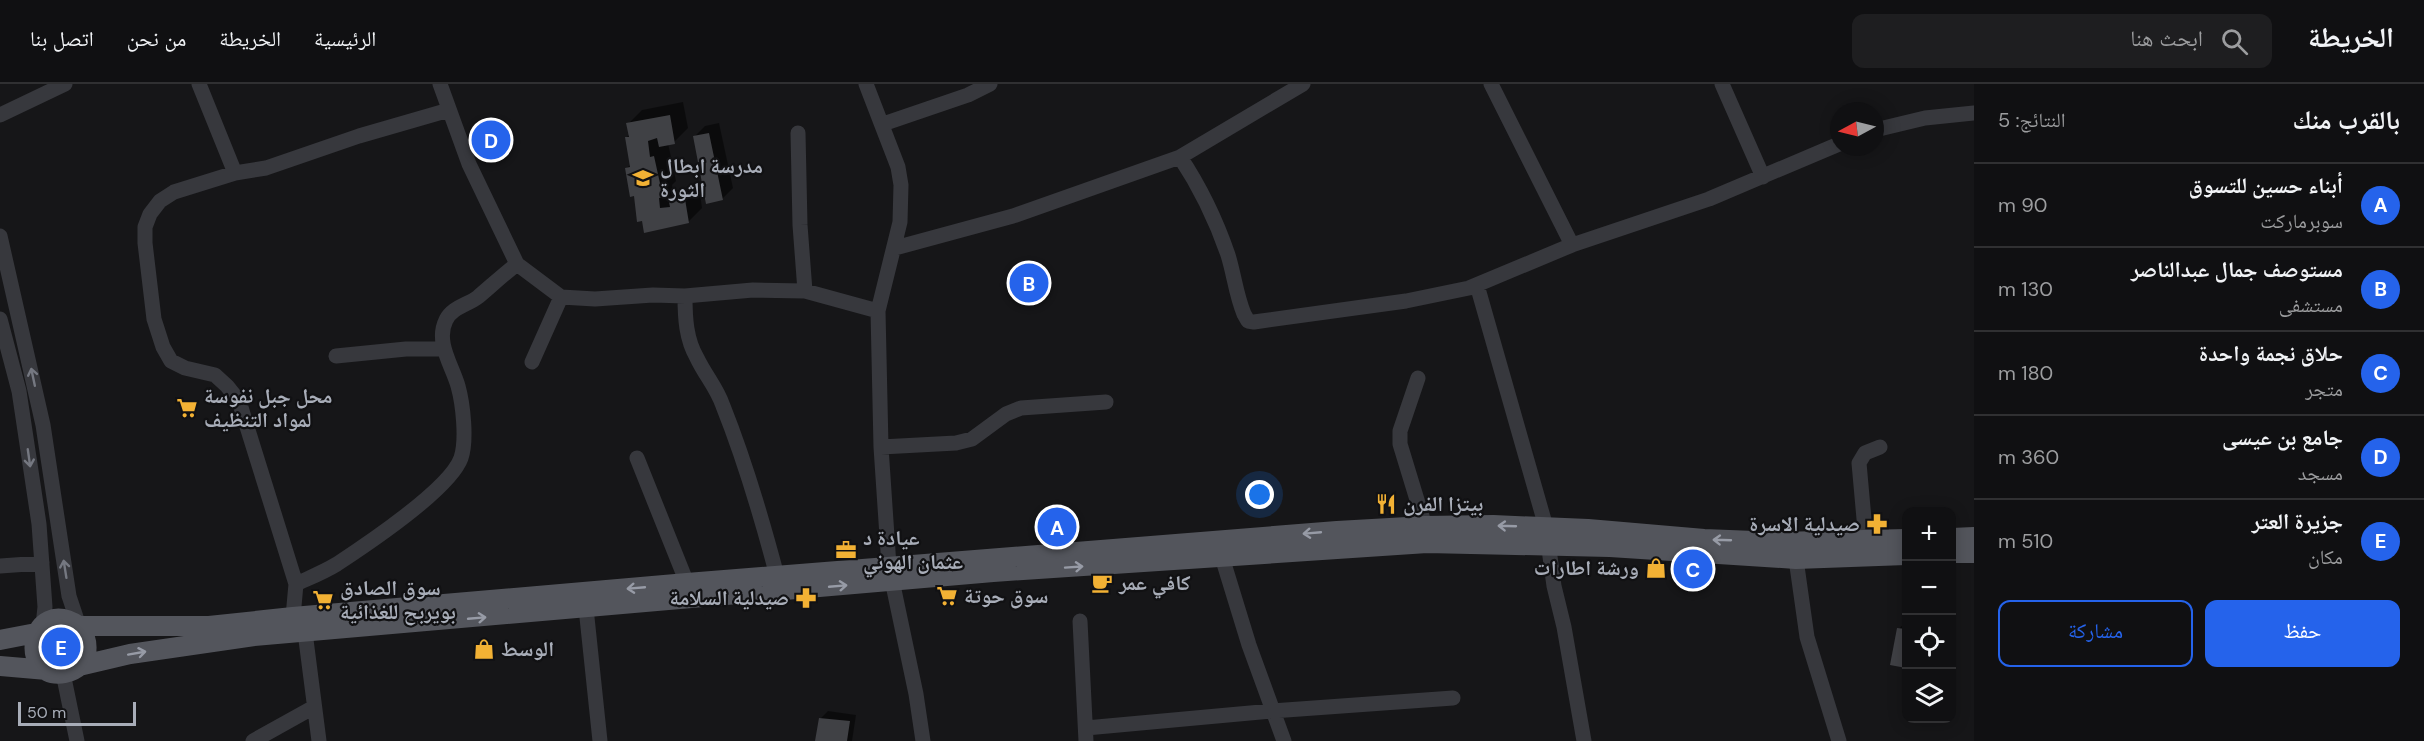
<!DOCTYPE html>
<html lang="ar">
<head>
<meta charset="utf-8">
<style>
  :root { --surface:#101012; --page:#1e1e20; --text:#f1f3f6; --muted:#9c9d9f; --line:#303032; --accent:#2563eb }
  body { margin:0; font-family:"DM Sans","Noto Naskh Arabic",sans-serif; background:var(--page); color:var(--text); direction:rtl }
  .controls { position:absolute; right:18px; bottom:18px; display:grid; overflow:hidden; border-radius:12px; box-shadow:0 3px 15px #0003 }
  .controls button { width:54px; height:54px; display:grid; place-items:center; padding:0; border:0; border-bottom:2px solid var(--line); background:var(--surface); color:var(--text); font:30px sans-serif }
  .compass { position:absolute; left:1830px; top:18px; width:54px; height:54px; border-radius:50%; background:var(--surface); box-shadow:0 3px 15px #0003; rotate:263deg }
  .scale { position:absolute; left:18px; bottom:15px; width:118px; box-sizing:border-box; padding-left:6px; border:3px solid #a8adb8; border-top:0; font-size:16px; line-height:21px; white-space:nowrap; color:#a8adb8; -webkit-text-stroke:4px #111113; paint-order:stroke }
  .you { position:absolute; left:1260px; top:411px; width:21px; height:21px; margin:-15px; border:4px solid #fff; border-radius:50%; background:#1a73e8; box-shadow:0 0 0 9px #1a73e833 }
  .badge { display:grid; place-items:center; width:39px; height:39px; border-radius:50%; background:var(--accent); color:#fff; font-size:20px; font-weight:700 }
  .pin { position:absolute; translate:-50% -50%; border:3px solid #fff; box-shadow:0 2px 6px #0006 }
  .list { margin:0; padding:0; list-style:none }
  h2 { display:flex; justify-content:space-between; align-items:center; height:78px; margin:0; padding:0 24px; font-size:26px }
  h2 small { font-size:20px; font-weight:400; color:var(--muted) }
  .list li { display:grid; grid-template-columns:39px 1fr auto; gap:18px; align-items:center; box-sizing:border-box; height:84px; padding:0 24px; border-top:2px solid var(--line) }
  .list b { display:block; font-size:22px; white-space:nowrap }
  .list p { margin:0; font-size:20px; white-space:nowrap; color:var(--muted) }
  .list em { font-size:20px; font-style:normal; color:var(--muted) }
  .actions { display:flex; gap:12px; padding:18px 24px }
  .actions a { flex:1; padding:14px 0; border:2px solid var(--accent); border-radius:12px; text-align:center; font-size:21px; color:var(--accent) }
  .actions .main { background:var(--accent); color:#fff }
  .icon { flex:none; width:33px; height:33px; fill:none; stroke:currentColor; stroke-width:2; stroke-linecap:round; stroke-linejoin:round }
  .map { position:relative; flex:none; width:1974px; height:657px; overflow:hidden; direction:ltr }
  header { display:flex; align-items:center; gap:36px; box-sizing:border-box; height:84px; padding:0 30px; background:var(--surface); border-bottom:2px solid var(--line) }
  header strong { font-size:28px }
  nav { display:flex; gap:33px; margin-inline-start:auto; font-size:21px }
  .search { width:420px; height:54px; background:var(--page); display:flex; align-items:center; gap:15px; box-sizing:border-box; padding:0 21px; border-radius:12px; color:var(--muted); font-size:22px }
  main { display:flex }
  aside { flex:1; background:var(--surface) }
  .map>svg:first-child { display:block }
  .shadow { fill:#0007 }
  .building { fill:#404145 }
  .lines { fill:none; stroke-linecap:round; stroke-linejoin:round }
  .minor { stroke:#37383d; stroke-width:15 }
  .major { stroke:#53555c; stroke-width:20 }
  .oneway { stroke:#757881 }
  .oneway2 { stroke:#979ba6 }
  .labels { text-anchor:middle; stroke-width:4.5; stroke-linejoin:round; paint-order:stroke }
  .poi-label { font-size:21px; font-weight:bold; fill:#a8adb8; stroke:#111113; text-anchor:start }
</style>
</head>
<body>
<header>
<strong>الخريطة</strong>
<div class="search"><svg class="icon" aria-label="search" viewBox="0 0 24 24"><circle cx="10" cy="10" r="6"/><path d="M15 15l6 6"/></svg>ابحث هنا</div>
<nav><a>الرئيسية</a><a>الخريطة</a><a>من نحن</a><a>اتصل بنا</a></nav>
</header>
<main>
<aside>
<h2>بالقرب منك<small>النتائج: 5</small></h2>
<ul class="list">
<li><span class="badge">A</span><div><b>أبناء حسين للتسوق</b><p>سوبرماركت</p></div><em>90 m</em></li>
<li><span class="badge">B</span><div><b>مستوصف جمال عبدالناصر</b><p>مستشفى</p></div><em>130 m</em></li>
<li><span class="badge">C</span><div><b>حلاق نجمة واحدة</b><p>متجر</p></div><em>180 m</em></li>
<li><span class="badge">D</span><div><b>جامع بن عيسى</b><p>مسجد</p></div><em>360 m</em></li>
<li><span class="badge">E</span><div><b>جزيرة العتر</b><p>مكان</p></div><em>510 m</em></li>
</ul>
<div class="actions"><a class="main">حفظ</a><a>مشاركة</a></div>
</aside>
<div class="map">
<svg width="1974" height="657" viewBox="0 0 1974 657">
  <rect width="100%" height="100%" fill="#161618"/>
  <!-- shadow -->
  <path class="shadow" d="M683 18 688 44 674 58 668 59 676 97 672 101 674 110H680L685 105 699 102 702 124 688 138 645 147 627 84 631 80 626 54 630 50 628 40 642 26Z
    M719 39 733 104 722 115 694 53 705 42Z
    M1906 537V582L1892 580 1899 545Z
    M828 627 856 631 852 657H816L821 634Z"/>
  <!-- building -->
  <path class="building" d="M670 31 675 60 659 63 657 54 648 57 650 73 654 72 663 113 659 114 660 124 670 123 669 118 685 115 689 139 644 149 642 137 637 138 634 112 630 113 625 84 630 83 625 53H629L626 39Z
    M709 49 723 116 706 120 693 52Z
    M1897 544 1906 545V584L1890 581Z
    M819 634 850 637 847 657H815Z"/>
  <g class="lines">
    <!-- minor -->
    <path class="minor" d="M199 0 235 89
      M440 0 469 80 517 180 561 213 595 215 653 211 685 212 753 206 805 207 878 227
      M866 0 898 83 901 101 900 138 878 227 881 363 889 482 916 610 923 657
      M1491 0 1572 161
      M1722 0 1763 93
      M0 31 65 0
      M883 40 968 11 990 0
      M1875 46 1925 34 1974 29
      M798 49 800 141 805 207
      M1180 73C1200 103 1216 136 1228 171 1234 190 1236 211 1244 230L1248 237 1254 238 1406 217 1469 204 1572 161 1709 115 1839 60
      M0 152 43 341 69 512 79 542
      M895 164 1013 132 1180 73 1303 0
      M1477 201 1546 443 1554 502 1564 543 1584 657
      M685 212C685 234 686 255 697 274 705 291 717 304 723 322 745 377 762 435 777 492
      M0 235 19 307 39 440 45 523 43 541
      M336 272 406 265H444
      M532 278 561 213
      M1418 294 1400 347V360L1425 442
      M881 363 956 359 972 355 1006 330 1021 324 1106 318
      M637 374 687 499
      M1866 457 1859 379 1865 369 1880 363
      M1222 473 1249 561 1284 657
      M1796 475 1807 553 1839 657
      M0 482 42 479
      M296 500C309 494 324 488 337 480 366 461 450 405 461 374 467 356 463 320 458 302 452 281 435 258 446 236 452 223 468 221 478 213 491 202 504 190 517 180
      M586 524 600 657
      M293 533 296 500 239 317 227 302 215 291 185 284 171 277 163 263 154 235 145 159V143L150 130 160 117 174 108 235 89 266 84 359 52 449 26
      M1080 537 1086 657
      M305 548 319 657
      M63 589 77 657
      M1086 644 1272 627 1453 614
      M253 657 314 623"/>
    <!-- major -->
    <path class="major" d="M1952 454 1974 453
      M1952 469H1974
      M79 542C91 559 90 584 65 589 17 598 29 509 79 542H209L293 533 687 499 1337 447 1425 442 1493 441 1588 445 1704 455 1779 458 1906 455
      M0 556 36 549
      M0 582 47 586
      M79 582 130 570 254 552 993 488 1427 459 1610 463 1796 475 1906 471"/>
  </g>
  <!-- one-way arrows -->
  <defs><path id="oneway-shaft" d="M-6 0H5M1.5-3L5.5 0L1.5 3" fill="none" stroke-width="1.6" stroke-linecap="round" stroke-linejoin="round" transform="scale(1.5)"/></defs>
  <g class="oneway">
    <use href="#oneway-shaft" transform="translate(33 293) rotate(-102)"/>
    <use href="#oneway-shaft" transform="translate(29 374) rotate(82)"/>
    <use href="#oneway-shaft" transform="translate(65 485) rotate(-99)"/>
  </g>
  <g class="oneway2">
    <use href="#oneway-shaft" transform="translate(1507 442) rotate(-178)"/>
    <use href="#oneway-shaft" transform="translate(1312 449) rotate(175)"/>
    <use href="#oneway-shaft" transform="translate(1722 456) rotate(-178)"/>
    <use href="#oneway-shaft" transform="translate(1074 483) rotate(-4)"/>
    <use href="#oneway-shaft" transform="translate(838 502) rotate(-5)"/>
    <use href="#oneway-shaft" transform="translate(636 504) rotate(175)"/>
    <use href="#oneway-shaft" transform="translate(477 534) rotate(-5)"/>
    <use href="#oneway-shaft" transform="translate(137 569) rotate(-10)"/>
  </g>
  <!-- icons -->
  <defs>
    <g id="school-bare" transform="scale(1.62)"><path d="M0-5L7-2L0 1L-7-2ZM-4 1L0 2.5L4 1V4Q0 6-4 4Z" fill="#f2b134" stroke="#111113" stroke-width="2.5" paint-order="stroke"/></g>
    <g id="supermarket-bare" transform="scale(1.62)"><path d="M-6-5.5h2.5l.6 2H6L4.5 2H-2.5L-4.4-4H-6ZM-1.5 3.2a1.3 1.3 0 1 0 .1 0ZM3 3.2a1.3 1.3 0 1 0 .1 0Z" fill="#f2b134" stroke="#111113" stroke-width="2.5" paint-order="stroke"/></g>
    <g id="restaurant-bare" transform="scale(1.62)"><path d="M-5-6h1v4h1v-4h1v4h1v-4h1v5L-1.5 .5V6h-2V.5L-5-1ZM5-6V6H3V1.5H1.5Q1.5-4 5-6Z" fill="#f2b134" stroke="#111113" stroke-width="2.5" paint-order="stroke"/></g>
    <g id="pharmacy-bare" transform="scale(1.62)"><path d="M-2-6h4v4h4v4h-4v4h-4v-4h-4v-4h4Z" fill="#f2b134" stroke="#111113" stroke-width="2.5" paint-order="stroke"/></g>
    <g id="office-bare" transform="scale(1.62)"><path d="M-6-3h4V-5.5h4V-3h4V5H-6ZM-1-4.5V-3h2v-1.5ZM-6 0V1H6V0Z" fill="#f2b134" stroke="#111113" stroke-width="2.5" paint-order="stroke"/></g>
    <g id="shop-bare" transform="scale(1.62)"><path d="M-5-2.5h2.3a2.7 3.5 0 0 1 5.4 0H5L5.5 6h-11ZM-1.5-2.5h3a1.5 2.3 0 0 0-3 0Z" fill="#f2b134" stroke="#111113" stroke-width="2.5" paint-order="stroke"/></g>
    <g id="cafe-bare" transform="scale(1.62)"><path d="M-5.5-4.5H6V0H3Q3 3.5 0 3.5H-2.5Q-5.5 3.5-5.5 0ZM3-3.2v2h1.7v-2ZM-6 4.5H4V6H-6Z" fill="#f2b134" stroke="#111113" stroke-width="2.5" paint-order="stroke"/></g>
  </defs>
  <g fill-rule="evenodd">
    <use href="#school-bare" x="643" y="94"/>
    <use href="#supermarket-bare" x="187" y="324"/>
    <use href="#restaurant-bare" x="1386" y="420"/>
    <use href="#pharmacy-bare" x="1877" y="440"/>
    <use href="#office-bare" x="846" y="466"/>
    <use href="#shop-bare" x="1656" y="484"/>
    <use href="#cafe-bare" x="1102" y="499"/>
    <use href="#supermarket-bare" x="947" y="512"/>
    <use href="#pharmacy-bare" x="806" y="514"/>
    <use href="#supermarket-bare" x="323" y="516"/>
    <use href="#shop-bare" x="484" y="565"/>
  </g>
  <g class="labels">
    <!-- poi labels -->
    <g class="poi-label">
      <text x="660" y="89">مدرسة ابطال<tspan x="660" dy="24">الثورة</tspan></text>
      <text x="204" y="319">محل جبل نفوسة<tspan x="204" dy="24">لمواد التنظيف</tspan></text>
      <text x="1403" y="427">بيتزا الفرن</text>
      <text x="1860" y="447" text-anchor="end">صيدلية الاسرة</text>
      <text x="863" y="461">عيادة د<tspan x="863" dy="24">عثمان الهوني</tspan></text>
      <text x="1639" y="491" text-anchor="end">ورشة اطارات</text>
      <text x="1119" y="506">كافي عمر</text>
      <text x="340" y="511">سوق الصادق<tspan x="340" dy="24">بويربح للغذائية</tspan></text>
      <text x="964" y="519">سوق حوتة</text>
      <text x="789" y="521" text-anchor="end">صيدلية السلامة</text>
      <text x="501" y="572">الوسط</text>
    </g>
  </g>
</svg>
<div class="controls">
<button>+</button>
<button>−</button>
<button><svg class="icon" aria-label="locate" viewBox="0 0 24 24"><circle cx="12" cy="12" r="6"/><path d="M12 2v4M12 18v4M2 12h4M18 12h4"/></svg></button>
<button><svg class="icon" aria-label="layers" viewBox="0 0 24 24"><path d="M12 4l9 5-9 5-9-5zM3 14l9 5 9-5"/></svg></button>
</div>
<svg class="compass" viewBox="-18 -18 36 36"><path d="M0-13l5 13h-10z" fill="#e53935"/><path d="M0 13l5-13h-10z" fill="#9c9d9f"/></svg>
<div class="scale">50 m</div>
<div class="you"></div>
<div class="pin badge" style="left:1057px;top:443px">A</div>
<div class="pin badge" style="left:1029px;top:199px">B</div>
<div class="pin badge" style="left:1693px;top:485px">C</div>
<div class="pin badge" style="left:491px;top:56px">D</div>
<div class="pin badge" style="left:61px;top:563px">E</div>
</div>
</main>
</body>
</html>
